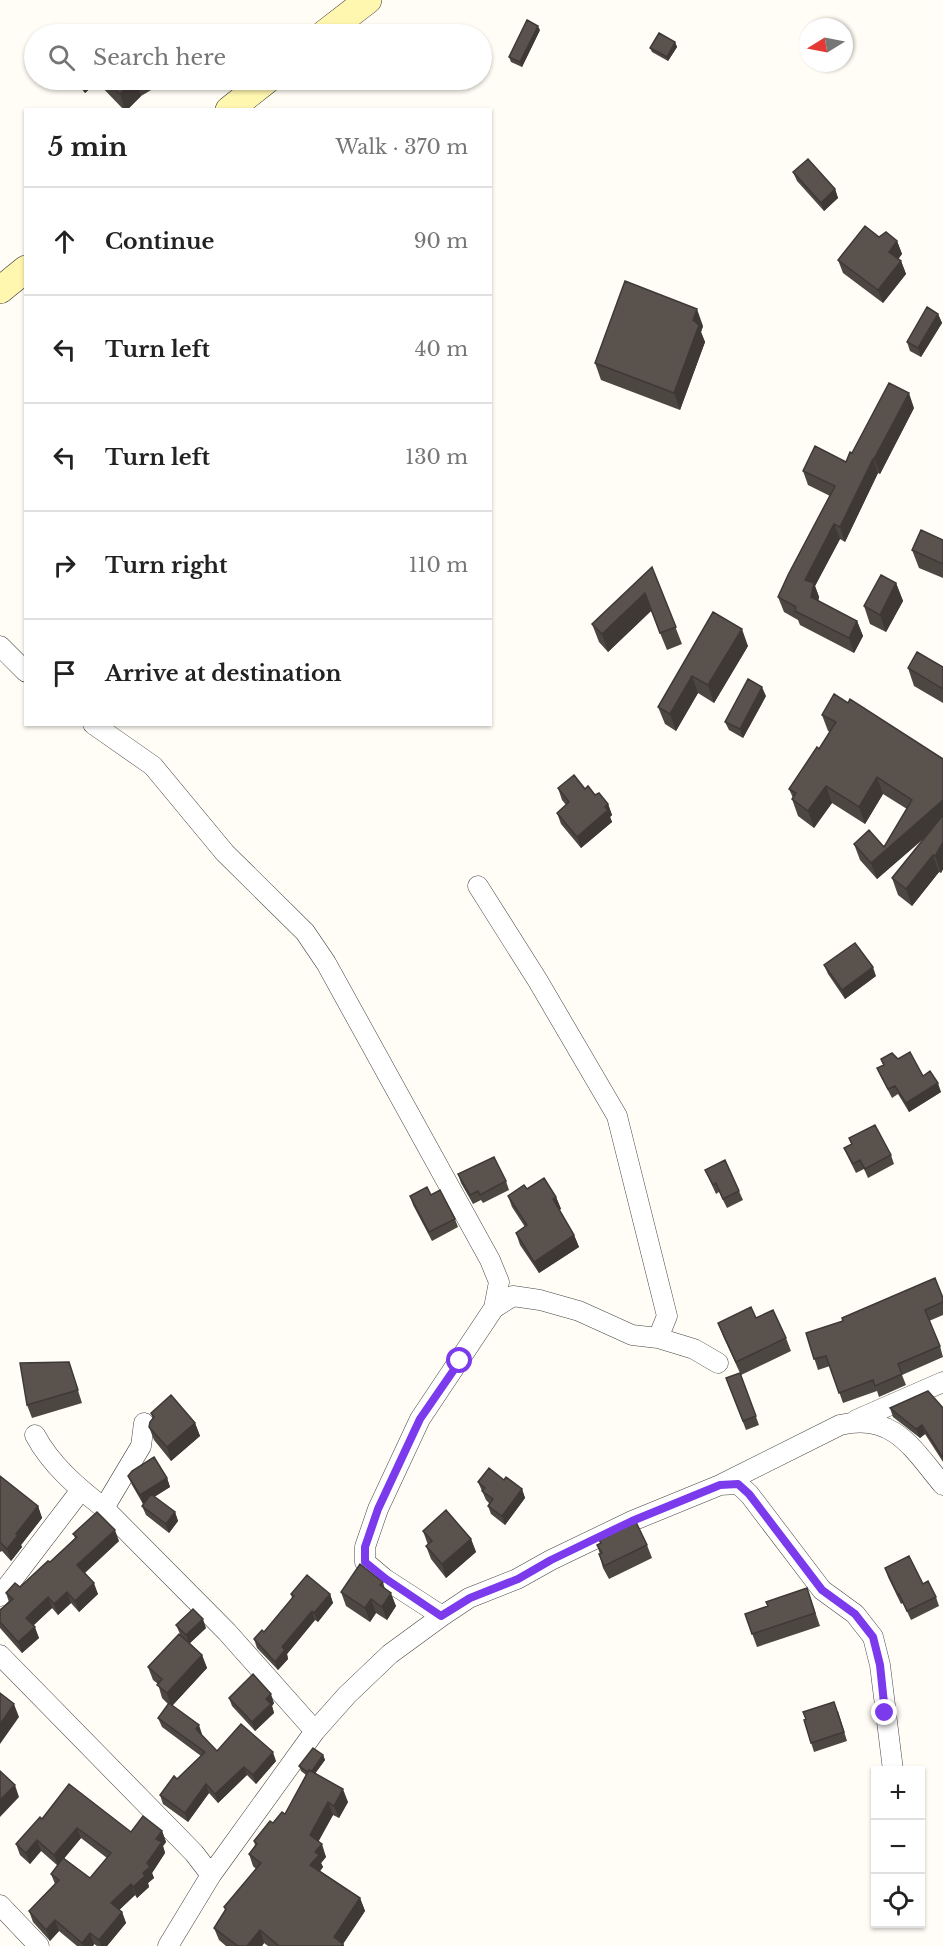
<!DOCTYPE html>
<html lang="en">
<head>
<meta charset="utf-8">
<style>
  :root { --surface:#fff; --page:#f2f2f2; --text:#222; --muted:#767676; --line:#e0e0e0 }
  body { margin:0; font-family:"Libre Baskerville",serif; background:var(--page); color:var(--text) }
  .controls { position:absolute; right:18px; bottom:18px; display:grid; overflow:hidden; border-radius:0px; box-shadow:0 2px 4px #0004 }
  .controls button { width:54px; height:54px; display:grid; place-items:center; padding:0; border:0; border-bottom:2px solid var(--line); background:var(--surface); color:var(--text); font:30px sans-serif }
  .compass { position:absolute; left:799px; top:18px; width:54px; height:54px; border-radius:50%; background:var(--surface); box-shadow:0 2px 4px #0004; rotate:260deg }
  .stop { position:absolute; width:18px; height:18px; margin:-14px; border:4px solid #7c3aed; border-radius:50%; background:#fff }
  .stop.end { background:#7c3aed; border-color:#fff; box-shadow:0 2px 6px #0008 }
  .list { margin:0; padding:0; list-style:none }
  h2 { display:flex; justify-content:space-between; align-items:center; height:78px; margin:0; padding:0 24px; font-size:26px }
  h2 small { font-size:20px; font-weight:400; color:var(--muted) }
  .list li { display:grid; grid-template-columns:39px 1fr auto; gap:18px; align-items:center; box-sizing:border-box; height:108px; padding:0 24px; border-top:2px solid var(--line) }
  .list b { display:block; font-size:22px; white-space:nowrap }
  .list em { font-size:20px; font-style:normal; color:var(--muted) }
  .icon { flex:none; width:33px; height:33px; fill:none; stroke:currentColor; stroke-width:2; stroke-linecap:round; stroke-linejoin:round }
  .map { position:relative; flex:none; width:943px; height:1946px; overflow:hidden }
  .search { position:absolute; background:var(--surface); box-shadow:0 2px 4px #0004; left:24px; top:24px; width:468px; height:66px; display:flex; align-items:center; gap:15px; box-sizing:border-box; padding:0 21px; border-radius:33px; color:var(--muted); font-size:22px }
  .panel { position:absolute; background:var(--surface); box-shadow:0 2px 4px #0004; left:24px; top:108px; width:468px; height:618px; border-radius:0px }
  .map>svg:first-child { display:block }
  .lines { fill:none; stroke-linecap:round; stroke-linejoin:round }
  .minor-casing { stroke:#444; stroke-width:21 }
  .secondary-casing { stroke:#333; stroke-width:28 }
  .minor { stroke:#fff; stroke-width:20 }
  .secondary { stroke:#fff6b0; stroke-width:27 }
  .wall { fill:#4d4742; fill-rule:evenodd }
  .shaded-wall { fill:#3f3936 }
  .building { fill:#5a524d; stroke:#3f3936; stroke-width:1.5 }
  .route { stroke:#7c3aed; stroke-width:8 }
</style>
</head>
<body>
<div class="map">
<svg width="943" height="1946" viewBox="0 0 943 1946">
  <rect width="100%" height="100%" fill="#fffdf5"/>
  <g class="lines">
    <!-- minor casing -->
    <g class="minor-casing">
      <path id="minor" d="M0 646 26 672
        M93 724 153 766 225 853 305 932 326 963 490 1260 499 1282 494 1308
        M478 886 538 981 617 1116 667 1316 658 1338
        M856 1420 943 1382
        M35 1435C51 1465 77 1487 104 1508L227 1632 315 1731
        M722 1484 840 1425C893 1412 913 1449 943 1485
        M104 1508 141 1446 144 1423
        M0 1596 81 1490
        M442 1616 385 1579 365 1562V1547L378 1509 420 1419 494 1308 513 1296 540 1300 579 1311 632 1335 658 1338 694 1349 718 1363
        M0 1655 194 1853 211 1875 168 1946
        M211 1875 315 1731 347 1695 390 1654 442 1616 469 1598 517 1579 551 1560 632 1521 720 1485 738 1484 749 1494 822 1590 855 1614 873 1637 880 1665 893 1770
        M0 1905 39 1946"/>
    </g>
    <!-- secondary casing -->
    <g class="secondary-casing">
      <path id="secondary" d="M324 34 368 0
        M229 110 267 80
        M0 290 26 269"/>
    </g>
    <!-- minor -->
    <use href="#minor" class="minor"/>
    <!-- secondary -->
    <use href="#secondary" class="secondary"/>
  </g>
  <!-- wall -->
  <path class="wall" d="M540 30 522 67 511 62 509 57Z
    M675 42 677 47 668 61 652 52 650 48Z
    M74 80H168L141 96 127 110H124L97 82 85 93Z
    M793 172 835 189 838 198 824 211 797 181Z
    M879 237 897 241 902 254 898 259 901 261 906 274 883 303 843 273 838 260Z
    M938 314 942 323 921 357 910 351 907 342Z
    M703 326 701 332 705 342 680 410 601 380 595 363Z
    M914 408 880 474 878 473 845 542 840 539 815 586 819 597 818 601 857 621 863 636 854 653 800 625 798 620 784 612 778 597 830 496 808 485 803 471 846 462 852 453Z
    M943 540V578L919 568 912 550Z
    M652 567 682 644 667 650 651 611 608 652 599 642 592 624Z
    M896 583 903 601 886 632 870 624 864 606Z
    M713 612 748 646 714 703 698 693 676 731 665 724 658 707Z
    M943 667V703L914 686 908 668Z
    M766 696 743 738 729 730 725 722Z
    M822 715 943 759V869L941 873 939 872 912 906 898 895 892 878 925 837 877 879 860 860 854 844 884 847 907 809 883 794 865 824 832 803 814 828 798 816 792 799 793 798 789 789 819 749 830 732 828 731Z
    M558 788 585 789 608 804 612 815 610 817 612 822 581 848 561 824 557 813 566 805 562 800Z
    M824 965 876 976 845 999 828 974Z
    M881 1059H898L923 1076 941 1092 909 1112 898 1094 892 1098 881 1077 877 1068 883 1065Z
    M849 1138 891 1155 894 1164 868 1178 864 1169 856 1173 848 1157 844 1148 851 1144Z
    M705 1170 739 1191 743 1200 727 1208 719 1192 716 1194Z
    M458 1174 506 1181 509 1190 483 1203 481 1200 473 1204 461 1183Z
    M527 1189 556 1197 561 1209 559 1210 574 1235 579 1247 539 1273 520 1245 516 1233 525 1227 512 1207 508 1196Z
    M431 1195 455 1219 458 1227 432 1241 413 1205 410 1196Z
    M943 1298V1315L929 1321 940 1346 943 1357 902 1375 906 1385 879 1397 877 1391 843 1403 830 1366 818 1370 806 1333Z
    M756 1318 786 1338 791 1351 741 1375 759 1425 746 1430 726 1378 740 1373 723 1336 718 1323Z
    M69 1362 82 1403 32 1418 27 1405Z
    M890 1408H943V1462L925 1434 920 1438 893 1417Z
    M151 1413 195 1423 200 1436 171 1461 154 1440 149 1427 153 1419Z
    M0 1476 38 1506 42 1518 21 1545 22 1547 11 1561 2 1551 0 1552Z
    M128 1476 167 1478 170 1487 154 1497 175 1512 178 1521 169 1533 146 1515 142 1506 145 1503 143 1504 132 1485Z
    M504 1480 522 1489 525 1498 505 1525 491 1514 488 1506 489 1503 486 1500 478 1482Z
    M423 1531 471 1539 476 1552 446 1578 431 1559 426 1546 428 1545Z
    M73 1534 119 1541 85 1573 98 1594 79 1612 71 1603 58 1615 52 1608 33 1626 39 1638 22 1653 0 1628V1610L9 1602 6 1593 20 1587 50 1562 75 1538Z
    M597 1536 647 1545 652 1558 609 1579 603 1568 599 1554H600L597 1545 600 1543Z
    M885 1568 923 1584 936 1597 939 1606 911 1620 903 1603 901 1604 888 1577Z
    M383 1582 385 1589 396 1606 387 1620 376 1613 370 1622 346 1606 341 1592Z
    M807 1588 820 1626 757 1647 745 1614 768 1606Z
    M291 1594H330L333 1603 318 1622 315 1620 287 1654 288 1659 278 1670 257 1648 254 1639 264 1632 292 1598Z
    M176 1625 206 1628 190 1643 202 1655 207 1668 172 1706 202 1734H201L217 1751 276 1761 256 1784 247 1775 218 1803 209 1793 188 1822 163 1804 160 1795 201 1756 162 1727 158 1718 168 1704 162 1698 158 1684 153 1680 148 1667 180 1634Z
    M229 1698 274 1703 272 1706 274 1713 255 1731 232 1706Z
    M838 1711 847 1741 814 1752 804 1720Z
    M323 1755 325 1760 315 1773 348 1802 339 1818 333 1815 318 1841 326 1857 321 1863 323 1867 320 1871 360 1898 365 1911 343 1944 344 1946H268L264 1943 262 1946H226L219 1940 214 1928 225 1910 224 1907 256 1869 253 1866 249 1854 255 1845 254 1841 273 1823 285 1814 306 1775 301 1771 299 1766Z
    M42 1819 131 1832 162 1831 166 1842 163 1846 165 1853 152 1873 154 1878 148 1883 149 1887 137 1898 135 1895 119 1910 122 1912 126 1923 107 1946H97L94 1944 93 1946H77L59 1931 50 1941 33 1922 29 1911 55 1884 51 1874 58 1866 41 1851 30 1864 20 1855 16 1844ZM81 1838 107 1858 90 1878 64 1858Z"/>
  <!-- shaded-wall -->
  <path class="shaded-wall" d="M538 26 540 30 522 67 520 62Z
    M675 42 677 47 668 61 667 57Z
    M80 80H96L97 82 85 93Z
    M134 80H135L141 96 127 110H125L120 94Z
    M835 189 838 198 824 211 821 203Z
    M897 241 902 254 894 265 889 252Z
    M901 261 906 274 883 303 878 290Z
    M697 309 703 326 701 332 705 342 680 410 674 393 693 320Z
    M938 314 942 323 921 357 918 348Z
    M909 393 914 408 880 474 874 459Z
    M873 459 878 473 845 542 840 527Z
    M834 524 840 539 815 586 819 597 816 612 805 580Z
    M896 583 903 601 886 632 880 615Z
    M645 593 651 611 608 652 602 634Z
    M857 621 863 636 854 653 849 638Z
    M742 629 748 646 714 703 708 685Z
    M692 676 698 693 676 731 670 714Z
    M762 687 766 696 743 738 740 729Z
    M877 777 883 794 865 824 859 807Z
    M826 786 832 803 814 828 808 811Z
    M943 800V822L877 879 871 863Z
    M608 804 612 815 610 817 612 822 581 848 577 837Z
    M943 842V869L941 873 935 856Z
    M933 855 939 872 912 906 906 889Z
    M873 967 876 976 845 999 842 990Z
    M938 1083 941 1092 909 1112 906 1103Z
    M556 1197 561 1209 557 1211 553 1199Z
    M574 1235 579 1247 539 1273 534 1262Z
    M195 1423 200 1436 171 1461 167 1447Z
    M922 1425 925 1434 920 1438 916 1429Z
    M167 1478 170 1487 143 1504 140 1495Z
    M522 1489 525 1498 505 1525 502 1516Z
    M38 1506 42 1518 21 1545 22 1547 11 1561 7 1549 16 1534Z
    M175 1512 178 1521 169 1533 166 1524Z
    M115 1530 119 1541 81 1576 77 1565Z
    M471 1539 476 1552 446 1578 442 1564Z
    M94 1583 98 1594 79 1612 75 1601Z
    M67 1592 71 1603 58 1615 54 1604Z
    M391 1593 396 1606 387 1620 382 1607Z
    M330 1594 333 1603 318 1622 314 1613Z
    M48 1597 52 1608 30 1628 26 1618Z
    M371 1599 376 1613 370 1622 365 1608Z
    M312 1611 315 1620 287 1654 288 1659 278 1670 275 1662 282 1647Z
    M203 1619 206 1628 189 1644 186 1635Z
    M35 1627 39 1638 22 1653 18 1642Z
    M202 1655 207 1668 171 1707 167 1693Z
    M271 1694 274 1703 272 1706 274 1713 255 1731 252 1722 266 1699Z
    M14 1704 19 1717 0 1744V1724Z
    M199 1725 202 1734 199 1738 196 1729Z
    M273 1752 276 1761 256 1784 253 1775Z
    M323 1755 325 1760 312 1778 310 1774Z
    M244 1767 247 1775 218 1803 215 1794Z
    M206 1784 209 1793 188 1822 185 1813Z
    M15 1785 19 1797 0 1817V1800Z
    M343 1789 348 1802 339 1818 334 1806Z
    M328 1802 333 1815 315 1848 310 1835Z
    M77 1828 81 1838 58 1866 54 1855Z
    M162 1831 166 1842 163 1846 165 1853 152 1873 154 1878 148 1883 149 1887 137 1898 133 1887 143 1873 156 1839Z
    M37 1840 41 1851 30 1864 26 1853Z
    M322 1844 326 1857 321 1863 323 1867 315 1878 310 1865 315 1852Z
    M131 1884 135 1895 115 1914 111 1903Z
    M360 1898 365 1911 343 1944 344 1946H338L334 1937Z
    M122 1912 126 1923 107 1946H101L99 1940Z
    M55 1920 59 1931 50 1941 46 1930Z
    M260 1930 264 1943 262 1946H247Z
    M90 1933 94 1944 93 1946H84L82 1943Z"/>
  <!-- building -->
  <path class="building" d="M527 20 538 26 520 62 509 57Z
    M659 33 675 42 667 57 650 48Z
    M105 80H134L120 94Z
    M808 159 835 189 821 203 793 172Z
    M865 226 879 237 886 232 897 241 889 252 901 261 878 290 838 260Z
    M625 281 697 309 693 320 699 325 674 393 595 363Z
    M927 307 938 314 918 348 907 342Z
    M889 383 909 393 874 459H873L840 527 834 524 805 580 814 583 811 597 857 621 849 638 795 611 796 607 778 597 788 575 835 486 803 471 815 446 846 462 850 452 852 453Z
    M921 530 943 540V564L912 550Z
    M652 567 676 627 660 633 645 593 602 634 592 624Z
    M881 575 896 583 880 615 864 606Z
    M713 612 742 629 708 685 692 676 670 714 658 707Z
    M917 652 943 667V689L908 668Z
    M748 679 762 687 740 729 725 722Z
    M834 694 848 703 850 699 943 759V800L871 863 854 844 869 830 884 847 912 800 877 777 859 807 826 786 808 811 792 799 796 793 789 789 817 747 819 749 836 722 822 715Z
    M574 775 585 789 588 786 595 795 599 793 608 804 605 807 608 810 577 837 557 813 569 802 558 788Z
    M943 815V842L935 856 933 855 906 889 892 878Z
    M855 943 873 967 842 990 824 965Z
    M910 1052 923 1076 930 1071 938 1083 906 1103 895 1086 888 1089 877 1068 884 1065 881 1059 892 1053 898 1059Z
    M875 1125 891 1155 865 1169 860 1160 853 1164 844 1148 852 1144 849 1138Z
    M494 1157 506 1181 480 1195 478 1191 470 1195 458 1174Z
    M725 1160 739 1191 723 1199 716 1183 713 1185 705 1170Z
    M544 1178 556 1197 553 1199 574 1235 534 1262 516 1233 527 1225 508 1196 524 1185 527 1189Z
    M427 1187 431 1195 440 1190 455 1219 429 1232 410 1196Z
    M935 1278 943 1298V1302L925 1310 940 1346 898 1364 902 1374 875 1386 873 1380 839 1393 826 1356 814 1359 806 1333 843 1321 842 1318Z
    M751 1307 756 1318 773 1310 786 1338 736 1362 718 1323Z
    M69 1362 78 1390 27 1405 20 1363Z
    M740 1373 756 1416 743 1421 726 1378Z
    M928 1391 943 1408V1458L922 1425 916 1429 890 1408Z
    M171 1395 195 1423 167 1447 149 1427 150 1422 154 1417 151 1413Z
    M154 1457 167 1478 140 1495 128 1476 132 1471Z
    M489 1468 504 1480 506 1477 522 1489 502 1516 488 1506 493 1499 482 1491 485 1488 478 1482Z
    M0 1476 38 1506 16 1534 18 1535 7 1549 0 1542Z
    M151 1494 175 1512 166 1524 142 1506Z
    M446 1510 471 1539 442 1564 426 1546 432 1541 423 1531Z
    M97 1512 115 1530 77 1565 94 1583 75 1601 67 1592 54 1604 48 1597 26 1618 35 1627 18 1642 0 1622V1610L13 1599 6 1593 15 1583 20 1587 48 1561 50 1562 77 1537 73 1534Z
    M634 1518 647 1545 604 1566 599 1554 602 1553 597 1545 601 1543 597 1536Z
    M909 1556 923 1584 928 1581 936 1597 907 1611 899 1594 898 1595 885 1568Z
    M360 1564 383 1582 380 1585 391 1593 382 1607 371 1599 365 1608 341 1592Z
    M307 1575 330 1594 314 1613 312 1611 282 1647 285 1650 275 1662 254 1639 262 1630 264 1632 294 1596 291 1594Z
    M807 1588 815 1613 752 1634 745 1614 768 1606 766 1602Z
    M193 1609 203 1619 186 1635 176 1625Z
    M179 1634 202 1655 167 1693 157 1685 162 1679 148 1667Z
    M253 1674 271 1694 266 1699 271 1704 252 1722 229 1698Z
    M0 1693 14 1704 0 1724Z
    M834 1702 844 1732 811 1743 804 1720 806 1719 803 1712Z
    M169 1703 199 1725 196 1729 217 1751 241 1724 273 1752 253 1775 244 1767 215 1794 206 1784 185 1813 160 1795 174 1776 177 1779 205 1752 158 1718Z
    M313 1748 323 1755 312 1771 309 1770 308 1772 299 1766Z
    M309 1770 343 1789 334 1806 328 1802 310 1835 322 1844 315 1852 319 1855 310 1865 360 1898 334 1937 343 1944 341 1946H279L260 1930 247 1946H238L214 1928 226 1909 224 1907 261 1863 249 1854 257 1844 254 1841 270 1821 273 1823 282 1812 285 1814Z
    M0 1771 15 1785 0 1800Z
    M69 1784 131 1832 143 1816 162 1831 156 1839 162 1842 147 1863 150 1867 143 1873 145 1876 133 1887 131 1884 111 1903 122 1912 99 1940 90 1933 82 1943 55 1920 46 1930 29 1911 59 1880 51 1874 63 1858 90 1878 111 1853 77 1828 54 1855 37 1840 26 1853 16 1844 40 1817 42 1819Z"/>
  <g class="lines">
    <!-- route -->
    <path class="route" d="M460 1361 420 1419 378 1509 365 1547V1562L386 1579 441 1616 470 1598 518 1579 551 1560 632 1521 720 1485 738 1484 749 1494 822 1590 855 1614 873 1637 880 1665 885 1713"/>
  </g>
</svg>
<div class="controls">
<button>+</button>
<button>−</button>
<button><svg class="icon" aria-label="locate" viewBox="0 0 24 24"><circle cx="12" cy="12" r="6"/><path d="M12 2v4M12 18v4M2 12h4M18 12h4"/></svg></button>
</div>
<svg class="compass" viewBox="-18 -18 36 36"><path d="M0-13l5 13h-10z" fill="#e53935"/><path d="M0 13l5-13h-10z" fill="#767676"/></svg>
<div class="stop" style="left:460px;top:1361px"></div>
<div class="stop end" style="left:885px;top:1713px"></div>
<div class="search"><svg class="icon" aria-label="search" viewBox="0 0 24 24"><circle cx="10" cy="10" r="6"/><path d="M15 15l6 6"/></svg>Search here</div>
<section class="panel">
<h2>5 min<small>Walk · 370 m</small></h2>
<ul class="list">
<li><svg class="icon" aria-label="ahead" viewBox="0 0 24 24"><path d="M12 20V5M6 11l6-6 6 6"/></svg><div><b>Continue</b></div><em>90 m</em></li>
<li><svg class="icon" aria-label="left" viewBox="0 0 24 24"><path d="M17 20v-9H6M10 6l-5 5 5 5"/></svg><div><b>Turn left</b></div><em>40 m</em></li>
<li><svg class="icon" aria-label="left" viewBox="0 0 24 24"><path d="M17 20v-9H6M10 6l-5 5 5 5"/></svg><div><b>Turn left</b></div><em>130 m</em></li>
<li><svg class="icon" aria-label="right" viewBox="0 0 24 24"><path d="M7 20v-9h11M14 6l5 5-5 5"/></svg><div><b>Turn right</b></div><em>110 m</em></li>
<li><svg class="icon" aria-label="arrive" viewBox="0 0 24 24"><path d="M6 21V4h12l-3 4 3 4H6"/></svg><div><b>Arrive at destination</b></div></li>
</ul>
</section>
</div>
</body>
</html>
